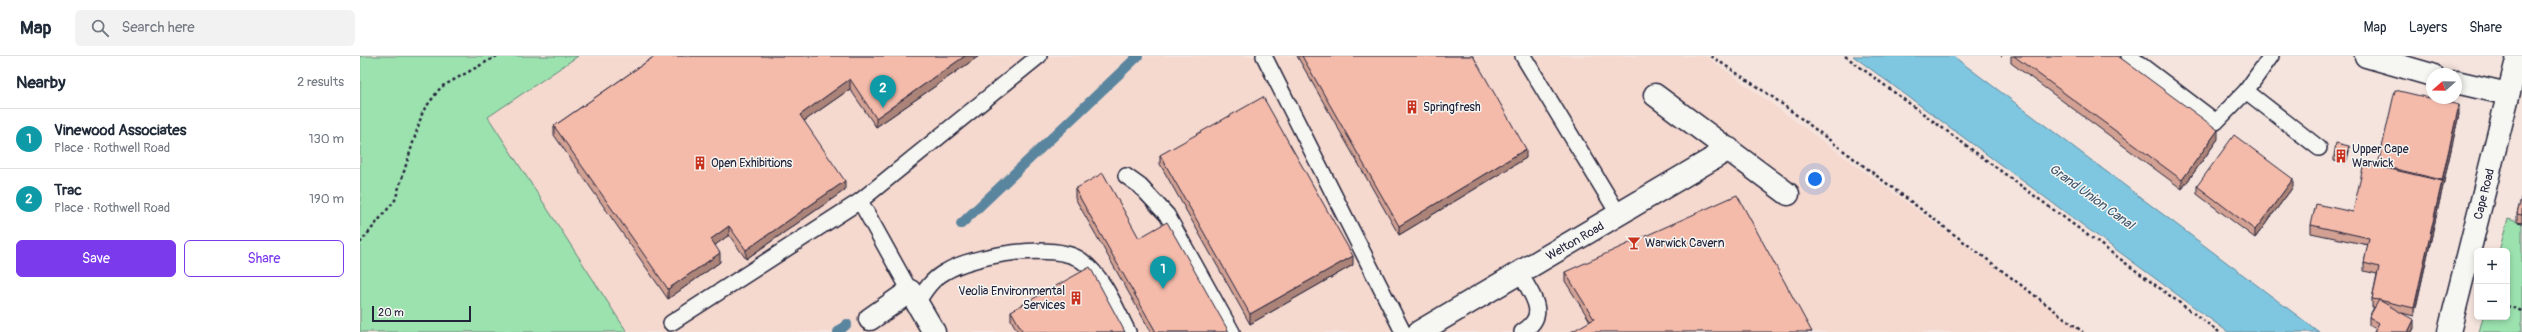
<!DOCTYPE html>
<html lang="en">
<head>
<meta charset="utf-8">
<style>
  :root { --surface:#fff; --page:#f2f2f3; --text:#1f2937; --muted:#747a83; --line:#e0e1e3; --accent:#7c3aed }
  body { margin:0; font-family:Pangolin,sans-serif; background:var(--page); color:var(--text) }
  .controls { position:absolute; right:12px; bottom:12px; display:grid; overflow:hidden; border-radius:6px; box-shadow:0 2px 6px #0003 }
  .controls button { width:36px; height:36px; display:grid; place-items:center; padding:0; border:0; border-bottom:1px solid var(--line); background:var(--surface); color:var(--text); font:20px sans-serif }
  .compass { position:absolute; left:2066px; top:12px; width:36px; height:36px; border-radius:50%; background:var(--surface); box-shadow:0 2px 6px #0003; rotate:250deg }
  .scale { position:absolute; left:12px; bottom:10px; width:99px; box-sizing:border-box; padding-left:4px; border:2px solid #22223b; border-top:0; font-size:11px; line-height:14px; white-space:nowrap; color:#22223b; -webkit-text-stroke:3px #f6f6f2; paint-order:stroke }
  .you { position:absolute; left:1455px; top:123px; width:14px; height:14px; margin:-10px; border:3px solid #fff; border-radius:50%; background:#1a73e8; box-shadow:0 0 0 6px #1a73e833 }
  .badge { display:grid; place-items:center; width:26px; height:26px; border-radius:50%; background:var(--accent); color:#fff; font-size:13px; font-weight:700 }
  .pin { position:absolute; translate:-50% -33px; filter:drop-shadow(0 1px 2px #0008) }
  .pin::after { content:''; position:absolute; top:21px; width:14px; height:12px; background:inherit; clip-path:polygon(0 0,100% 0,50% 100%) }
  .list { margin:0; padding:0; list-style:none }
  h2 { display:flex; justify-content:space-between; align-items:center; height:52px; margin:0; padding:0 16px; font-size:17px }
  h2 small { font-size:13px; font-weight:400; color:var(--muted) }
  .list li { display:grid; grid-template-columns:26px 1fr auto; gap:12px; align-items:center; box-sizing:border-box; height:60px; padding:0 16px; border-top:1px solid var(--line) }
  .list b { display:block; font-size:15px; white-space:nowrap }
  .list p { margin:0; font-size:13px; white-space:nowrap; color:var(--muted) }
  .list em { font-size:13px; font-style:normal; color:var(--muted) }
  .actions { display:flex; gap:8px; padding:12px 16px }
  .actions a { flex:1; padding:9px 0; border:1px solid var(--accent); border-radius:6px; text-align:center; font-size:14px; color:var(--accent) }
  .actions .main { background:var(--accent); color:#fff }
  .icon { flex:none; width:22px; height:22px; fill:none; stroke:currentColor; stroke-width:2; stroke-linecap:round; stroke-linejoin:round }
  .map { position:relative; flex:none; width:2162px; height:276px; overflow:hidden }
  header { display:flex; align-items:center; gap:24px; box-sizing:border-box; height:56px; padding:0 20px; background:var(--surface); border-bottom:1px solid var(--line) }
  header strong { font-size:19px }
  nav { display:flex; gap:22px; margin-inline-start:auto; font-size:14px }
  .search { width:280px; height:36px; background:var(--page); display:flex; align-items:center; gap:10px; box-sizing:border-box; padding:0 14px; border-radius:6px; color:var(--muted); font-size:15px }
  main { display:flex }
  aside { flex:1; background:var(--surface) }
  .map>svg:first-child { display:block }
  .built { fill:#f5d8ce }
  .green { fill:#9ce2af; stroke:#5f8275 }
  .water { fill:#7fc7e0; stroke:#5a859e }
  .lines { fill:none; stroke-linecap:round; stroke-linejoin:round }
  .stream { stroke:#5a859e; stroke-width:10 }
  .lane-casing { stroke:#22223b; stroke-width:18 }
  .street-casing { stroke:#22223b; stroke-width:25 }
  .secondary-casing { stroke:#22223b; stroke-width:25 }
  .path { stroke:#22223b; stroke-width:2.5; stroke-dasharray:3 3; stroke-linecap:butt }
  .lane { stroke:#f6f6f2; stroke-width:15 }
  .street { stroke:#f6f6f2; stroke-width:22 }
  .secondary { stroke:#f6f6f2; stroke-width:22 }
  .wall { fill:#d2a193; stroke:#22223b }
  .shaded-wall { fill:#ab8378; stroke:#22223b }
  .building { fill:#f4bbab; stroke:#22223b }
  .labels { text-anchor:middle; stroke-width:3; stroke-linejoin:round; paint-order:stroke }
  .poi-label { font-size:12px; fill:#22223b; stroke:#f6f6f2; text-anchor:start }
  .street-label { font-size:12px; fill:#22223b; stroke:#f6f6f2 }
  .water-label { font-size:13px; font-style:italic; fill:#3e546d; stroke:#f6f6f2 }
</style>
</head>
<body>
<header>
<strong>Map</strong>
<div class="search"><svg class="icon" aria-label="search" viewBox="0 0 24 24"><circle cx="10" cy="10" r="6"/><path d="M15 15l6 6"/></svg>Search here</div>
<nav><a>Map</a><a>Layers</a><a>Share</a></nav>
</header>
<main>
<aside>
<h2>Nearby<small>2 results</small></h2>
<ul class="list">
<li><span class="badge" style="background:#0f9aa8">1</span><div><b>Vinewood Associates</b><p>Place · Rothwell Road</p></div><em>130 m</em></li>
<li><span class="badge" style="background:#0f9aa8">2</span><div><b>Trac</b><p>Place · Rothwell Road</p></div><em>190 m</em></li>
</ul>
<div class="actions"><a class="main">Save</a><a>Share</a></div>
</aside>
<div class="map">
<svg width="2162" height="276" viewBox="0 0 2162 276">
  <rect width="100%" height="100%" fill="#f5e4dd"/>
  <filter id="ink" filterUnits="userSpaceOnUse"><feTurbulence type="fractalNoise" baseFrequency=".025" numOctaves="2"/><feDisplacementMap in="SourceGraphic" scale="8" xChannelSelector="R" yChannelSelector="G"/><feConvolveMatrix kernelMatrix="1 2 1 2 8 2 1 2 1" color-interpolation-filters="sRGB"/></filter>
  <g filter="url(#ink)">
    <!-- built -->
    <path class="built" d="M218 0H1346L1724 276H267L128 61Z"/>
    <!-- green -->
    <path class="green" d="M0 0H218L128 61 267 276H0Z
      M2148 163 2162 167V276H2119L2123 261H2147V195H2139Z"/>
    <!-- water -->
    <path class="water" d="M1493 0H1593L1959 276H1868Z"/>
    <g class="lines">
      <!-- stream -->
      <path class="stream" d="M601 168 778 0
        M478 276 487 268"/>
      <!-- lane casing -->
      <g class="lane-casing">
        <path id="lane" d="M904 0 1043 276
          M1163 0 1259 159
          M1769 0 1856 66 1886 35 1911 0
          M1886 35 1959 92
          M766 120 780 130 807 159 872 276
          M500 145 550 235
          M1160 217C1172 240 1190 259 1162 276
          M557 247C565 234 572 223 585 216 612 199 696 185 722 205 744 221 756 253 768 276
          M311 267 500 145 679 0"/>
      </g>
      <!-- street casing -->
      <g class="street-casing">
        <path id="street" d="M2006 0 2072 19
          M2096 26 2148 38
          M1295 39 1428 138
          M510 263 550 235 574 276
          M1059 276 1369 93"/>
      </g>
      <!-- secondary casing -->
      <g class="secondary-casing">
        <path id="secondary" d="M2089 276 2158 0"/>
      </g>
      <!-- path -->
      <path class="path" d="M1351 0 1414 42 1723 276
        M1485 0 1859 276
        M1641 0H1642
        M0 187 35 144 63 55 81 31 137 0
        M2147 250 2162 255"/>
      <!-- lane -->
      <use href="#lane" class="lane"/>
      <!-- street -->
      <use href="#street" class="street"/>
      <!-- secondary -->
      <use href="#secondary" class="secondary"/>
    </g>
    <!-- wall -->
    <path class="wall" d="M295 0H619L516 71 490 33 444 65 485 134 386 203 369 179 355 189 360 206 308 243 194 79V70Z
      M937 0H1113L1166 102 1039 179Z
      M1651 0H1758L1858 83 1822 133 1651 7Z
      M2099 58 2054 260 2042 257 2054 272 2052 276H2014L2016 273 2009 269V261L2014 251H2012V243L2017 218 2004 215V207L2008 189 1951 177V169L1993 156 2018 110V109Z
      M1989 95 1986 107 1974 105V100Z
      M800 99 993 209 890 268 800 108Z
      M1837 130 1933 131 1895 182 1837 138Z
      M715 133 779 182 869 276H791L715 142Z
      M2162 139V167L2157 166V158Z
      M1205 216 1452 276 1230 265 1205 225Z
      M651 255 765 276H658L651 264Z"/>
    <!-- shaded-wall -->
    <path class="shaded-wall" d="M605 0H619L516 71V62Z
      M490 23V33L440 68V59Z
      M2099 49V58L2054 260V252Z
      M1858 74V83L1822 133V124Z
      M1989 90V95L1986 107V102Z
      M1166 93V102L1039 179V170Z
      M1933 123V131L1895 182V174Z
      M485 125V134L386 203V194Z
      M369 170V179L351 192V183Z
      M360 197V206L308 243V233Z
      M993 200V209L890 268V258Z
      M2054 264V272L2052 276H2048Z"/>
    <!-- building -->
    <path class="building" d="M295 0H605L516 62 490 23 440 59 485 125 386 194 369 170 351 183 360 197 308 233 194 70Z
      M942 0H1113L1166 93 1039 170Z
      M1654 0H1758L1858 74 1822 124Z
      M2035 34 2099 49 2082 124 2018 109Z
      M903 41 993 200 890 258 800 99Z
      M1874 79 1933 123 1895 174 1837 130Z
      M1976 87 1989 90 1986 102 1974 100Z
      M2004 107 2082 125 2054 252 2019 244 2054 264 2048 276H2014L2019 267 2009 261 2019 244 2012 243 2019 211 2004 207 2009 182 1951 169 1956 148 1993 156Z
      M743 117 779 182 807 166 869 276H796L715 133Z
      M1377 139 1452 276H1211L1234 263 1205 216Z
      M2162 139V159L2157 158Z
      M730 211 765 276H663L651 255Z"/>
  </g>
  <!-- icons -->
  <defs>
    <g id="building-bare" transform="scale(1.08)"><path d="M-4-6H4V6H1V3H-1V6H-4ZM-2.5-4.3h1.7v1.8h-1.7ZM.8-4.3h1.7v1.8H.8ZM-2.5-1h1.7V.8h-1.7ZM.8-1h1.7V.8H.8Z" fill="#c8321e" stroke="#f6f6f2" stroke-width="2.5" paint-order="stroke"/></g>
    <g id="bar-bare" transform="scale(1.08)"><path d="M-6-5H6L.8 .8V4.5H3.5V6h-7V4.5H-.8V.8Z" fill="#c8321e" stroke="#f6f6f2" stroke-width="2.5" paint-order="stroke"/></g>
  </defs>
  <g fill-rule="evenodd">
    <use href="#building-bare" x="1052" y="51"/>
    <use href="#building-bare" x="1981" y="100"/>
    <use href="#building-bare" x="340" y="107"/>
    <use href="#bar-bare" x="1274" y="187"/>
    <use href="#building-bare" x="716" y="242"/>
  </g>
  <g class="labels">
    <!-- poi labels -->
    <g class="poi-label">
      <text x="1063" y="55">Springfresh</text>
      <text x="1992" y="97">Upper Cape<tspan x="1992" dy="14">Warwick</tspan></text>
      <text x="351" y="111">Open Exhibitions</text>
      <text x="1285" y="191">Warwick Cavern</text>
      <text x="705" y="239" text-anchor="end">Veolia Environmental<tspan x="705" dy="14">Services</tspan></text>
    </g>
    <!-- street labels -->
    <g class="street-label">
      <text transform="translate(2124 138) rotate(-76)" y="4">Cape Road</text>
      <text transform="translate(1215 185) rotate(-30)" y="4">Welton Road</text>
    </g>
    <!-- water labels -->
    <g class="water-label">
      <text transform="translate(1732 140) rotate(36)" y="5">Grand Union Canal</text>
    </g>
  </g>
</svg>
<div class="controls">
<button>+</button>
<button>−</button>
</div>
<svg class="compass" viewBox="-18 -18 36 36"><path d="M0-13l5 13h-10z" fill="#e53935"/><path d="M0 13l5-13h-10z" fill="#747a83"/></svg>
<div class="scale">20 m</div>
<div class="you"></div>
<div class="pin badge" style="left:803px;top:233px;background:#0f9aa8">1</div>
<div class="pin badge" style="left:523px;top:52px;background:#0f9aa8">2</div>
</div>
</main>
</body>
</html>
